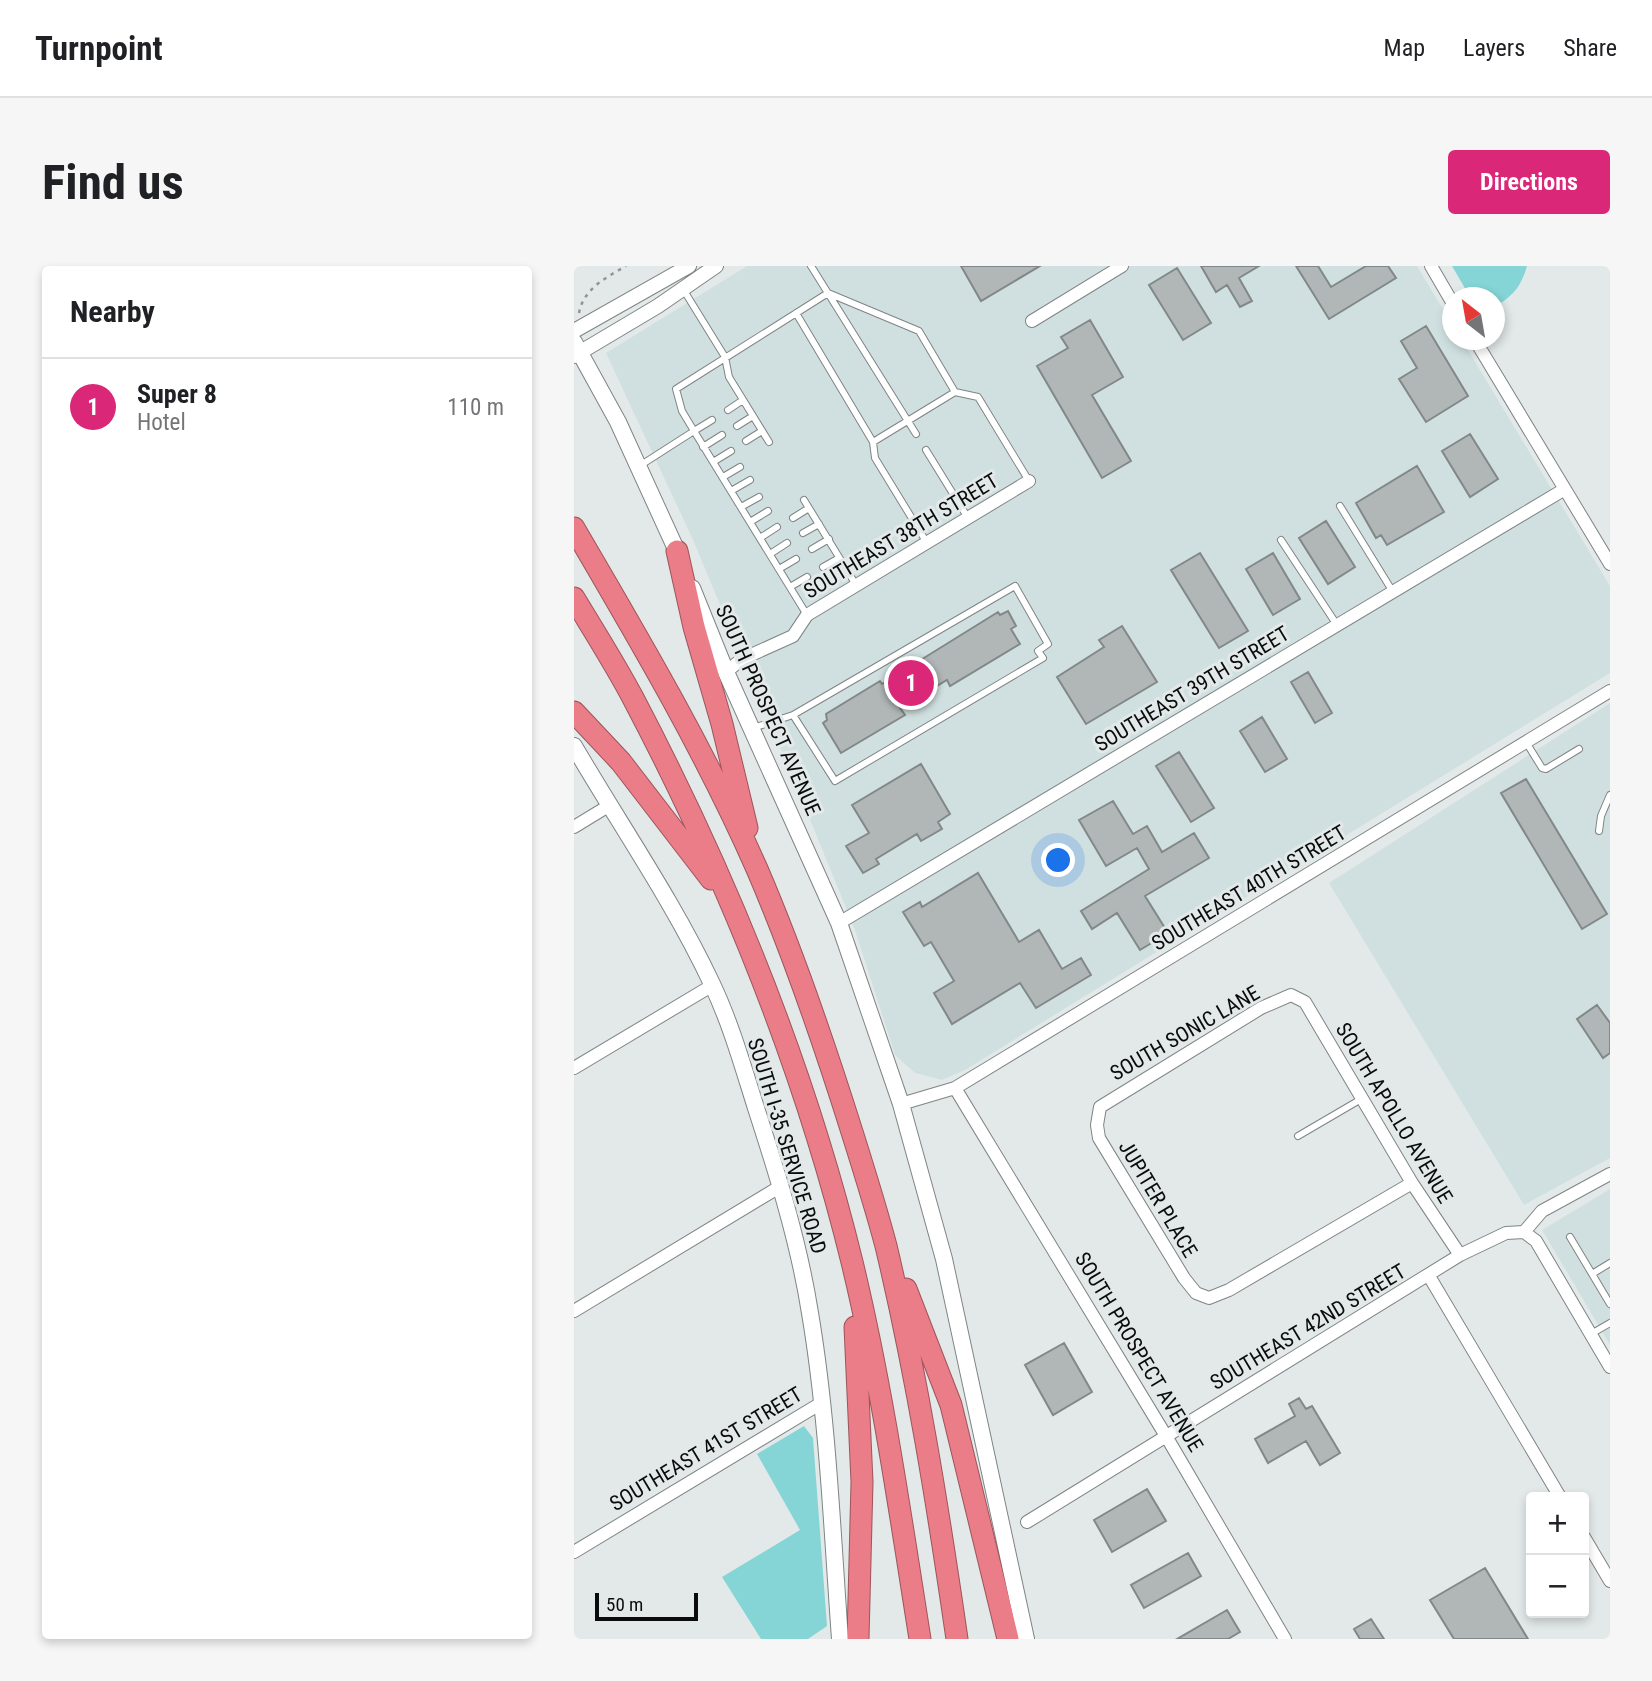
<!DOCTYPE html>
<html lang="en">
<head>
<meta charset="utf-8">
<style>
  :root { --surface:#fff; --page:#f6f6f6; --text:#202124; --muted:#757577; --line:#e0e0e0; --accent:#db2777 }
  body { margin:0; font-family:"Roboto Condensed",sans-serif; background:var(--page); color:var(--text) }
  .controls { position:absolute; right:21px; bottom:21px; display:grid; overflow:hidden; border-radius:7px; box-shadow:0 4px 10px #0003 }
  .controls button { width:63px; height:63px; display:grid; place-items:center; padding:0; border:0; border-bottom:2px solid var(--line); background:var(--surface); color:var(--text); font:35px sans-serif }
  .compass { position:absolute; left:868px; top:21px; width:63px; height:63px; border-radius:50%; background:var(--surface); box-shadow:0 4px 10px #0003; rotate:329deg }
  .scale { position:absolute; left:21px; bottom:18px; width:103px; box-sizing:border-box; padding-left:7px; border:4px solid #0a0c0c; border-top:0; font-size:19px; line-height:24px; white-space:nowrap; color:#0a0c0c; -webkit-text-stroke:5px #e3e9e9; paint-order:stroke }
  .you { position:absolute; left:485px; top:595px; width:24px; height:24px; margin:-18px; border:5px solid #fff; border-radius:50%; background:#1a73e8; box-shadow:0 0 0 10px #1a73e833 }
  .badge { display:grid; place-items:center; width:46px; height:46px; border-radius:50%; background:var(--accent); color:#fff; font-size:23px; font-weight:700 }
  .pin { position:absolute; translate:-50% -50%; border:4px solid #fff; box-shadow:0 2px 7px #0006 }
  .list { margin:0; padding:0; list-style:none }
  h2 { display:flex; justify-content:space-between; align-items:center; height:91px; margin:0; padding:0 28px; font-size:30px }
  h2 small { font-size:23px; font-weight:400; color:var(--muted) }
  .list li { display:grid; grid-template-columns:46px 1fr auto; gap:21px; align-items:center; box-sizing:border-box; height:98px; padding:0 28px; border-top:2px solid var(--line) }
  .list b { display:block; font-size:26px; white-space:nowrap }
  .list p { margin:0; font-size:23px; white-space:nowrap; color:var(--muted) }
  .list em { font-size:23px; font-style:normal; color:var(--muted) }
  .map { position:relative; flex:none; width:1036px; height:1373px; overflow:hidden; border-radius:7px }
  header { display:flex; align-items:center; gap:42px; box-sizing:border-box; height:98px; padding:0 35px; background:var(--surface); border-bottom:2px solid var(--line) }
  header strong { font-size:33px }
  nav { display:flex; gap:38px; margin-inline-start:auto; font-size:24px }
  .intro { display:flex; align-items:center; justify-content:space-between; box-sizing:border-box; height:168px; padding:0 42px }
  h1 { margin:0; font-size:49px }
  .button { padding:18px 32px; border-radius:7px; background:var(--accent); color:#fff; font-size:24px; font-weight:700 }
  main { display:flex; gap:42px; padding:0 42px }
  aside { flex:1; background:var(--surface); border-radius:7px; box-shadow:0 4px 10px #0003 }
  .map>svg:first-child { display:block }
  .built { fill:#d0e0e0 }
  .green { fill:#86d5d6 }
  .building { fill:#b1b7b7; stroke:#828888; stroke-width:2 }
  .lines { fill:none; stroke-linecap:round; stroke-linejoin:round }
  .service-casing { stroke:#7f8484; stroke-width:8 }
  .minor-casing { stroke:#7f8484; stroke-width:14 }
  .tertiary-casing { stroke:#7f8484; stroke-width:16 }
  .secondary-casing { stroke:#7f8484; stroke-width:18 }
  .motorway-casing { stroke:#9c555c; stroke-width:23 }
  .path { stroke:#919595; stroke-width:2.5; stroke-dasharray:3.5 5; stroke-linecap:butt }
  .service { stroke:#fff; stroke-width:6 }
  .minor { stroke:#fff; stroke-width:12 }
  .tertiary { stroke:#fff; stroke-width:14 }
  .secondary { stroke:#fff; stroke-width:16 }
  .motorway { stroke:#ea7d87; stroke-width:21 }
  .labels { text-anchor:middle; stroke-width:6; stroke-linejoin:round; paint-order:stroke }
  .street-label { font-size:21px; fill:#0a0c0c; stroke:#e3e9e9 }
</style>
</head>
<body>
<header>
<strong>Turnpoint</strong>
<nav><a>Map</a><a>Layers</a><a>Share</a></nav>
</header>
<div class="intro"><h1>Find us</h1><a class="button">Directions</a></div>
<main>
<aside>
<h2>Nearby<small></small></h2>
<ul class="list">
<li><span class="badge">1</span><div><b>Super 8</b><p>Hotel</p></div><em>110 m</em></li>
</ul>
</aside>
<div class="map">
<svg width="1036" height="1373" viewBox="0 0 1036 1373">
  <rect width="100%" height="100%" fill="#e3e9e9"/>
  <!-- built -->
  <path class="built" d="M173 0H843L878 58V74H888L1036 320V407L391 804 368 814 341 807 321 789 281 664 237 556 119 274 32 87Z
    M1036 437V892L950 939 755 617Z
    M1036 923V1079L968 964Z"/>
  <!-- green -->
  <path class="green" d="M878 0H953C947 21 939 30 921 41L920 32 896 31Z
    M230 1160 239 1172 253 1360 234 1373H187L148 1311 226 1264 183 1188Z"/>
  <!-- building -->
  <path class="building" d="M387 0H466L407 35Z
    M627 0H685L665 12 678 35 666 41 653 19 642 26Z
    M722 0H744L757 21 792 0H814L822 12 755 53Z
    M603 2 637 57 609 74 575 19Z
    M516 54 549 111 518 129 557 195 528 212 463 100 494 82 487 71Z
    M852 60 894 130 852 156 825 113 843 102 827 75Z
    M896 168 924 213 896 231 868 185Z
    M843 200 870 246 813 279 807 269 802 272 782 237Z
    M752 255 781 301 754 318 725 272Z
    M626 287 674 365 645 382 597 304Z
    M699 287 726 333 699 349 672 303Z
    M434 345 442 360 437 363 446 378 376 420 373 414 326 442 331 449 267 487 249 457 253 454 252 448 306 415 308 418 424 346 426 349Z
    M548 360 583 416 512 458 483 411 530 381 525 374Z
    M734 406 758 447 741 457 717 416Z
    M688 451 713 493 691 506 666 465Z
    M605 486 640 542 617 556 582 500Z
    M347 498 376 548 364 556 368 563 347 575 343 568 302 593 305 598 289 607 272 580 295 567 278 539Z
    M952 513 1033 648 1008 663 927 527Z
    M539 535 559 568 573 560 588 586 620 567 635 592 571 630 594 667 566 684 543 647 518 663 507 645 575 603 563 582 532 600 505 554Z
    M404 607 445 676 465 664 488 703 507 692 517 709 462 742 446 717 378 758 360 727 380 715 357 676 350 680 329 646 346 636 348 641Z
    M1023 739 1036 757V787L1029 792 1003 753Z
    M490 1077 518 1126 479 1149 451 1099Z
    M725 1132 732 1143 738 1140 766 1187 746 1199 732 1175 694 1197 681 1173 721 1150 715 1138Z
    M573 1223 592 1255 538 1286 520 1254Z
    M614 1287 627 1310 570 1342 557 1319Z
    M911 1302 954 1373H880L856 1334Z
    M653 1344 666 1366 654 1373H603Z
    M797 1353 810 1373H786L780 1363Z"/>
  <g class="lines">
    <!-- service casing -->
    <g class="service-casing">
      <path id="service" d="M237 0 342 168
        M109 23 151 91 155 111 195 176
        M222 47 299 176 381 126 345 65 254 27
        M381 126 404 131 455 215
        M154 144 169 134
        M138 154 120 165 233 349
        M163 160 179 150
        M172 175 188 165
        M299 176 301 192 353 277
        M129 181 148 169
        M352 184 394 252
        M139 196 157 185
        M67 199 120 165 108 145 102 123 254 27
        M149 211 166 201
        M157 225 176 214
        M230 234 282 319
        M766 240 819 326
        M167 241 185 231
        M219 252 235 242
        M176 256 194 245
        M229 267 245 258
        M186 272 203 261
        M707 274 763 359
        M238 283 255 273
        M196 288 213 277
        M249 301 265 292
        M205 303 222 293
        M216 321 233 311
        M179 462 219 449 261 515 469 392 464 385 474 378 441 320 219 449
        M952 476 968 502 972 503 1005 483
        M1025 565 1027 550 1036 529
        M724 870 789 832
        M996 971 1036 1038
        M1018 1008 1036 997
        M1017 1068 1036 1057"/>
    </g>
    <!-- minor casing -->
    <g class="minor-casing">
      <path id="minor" d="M857 0 878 36
        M458 55 548 0
        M901 74 1036 298
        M152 406 168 393 219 370 233 349 455 215
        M0 561 36 539
        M265 657 991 223
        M0 802 139 719
        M381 822 592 1170 711 1373
        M327 838 381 822 1036 425
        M838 917 655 1024 635 1032 622 1027 610 1012 525 872 523 859 526 841 687 742 717 729 731 736 838 917 886 989
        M950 966 962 975 1036 1101
        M855 1010 986 1231
        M0 1045 207 920
        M453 1256 886 989 932 967 950 966 968 945 1036 908
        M1010 1271 1036 1315
        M0 1286 249 1136"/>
    </g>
    <!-- tertiary casing -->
    <g class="tertiary-casing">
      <path id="tertiary" d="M0 65 115 0
        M0 90 84 40 142 0"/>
    </g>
    <!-- secondary casing -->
    <g class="secondary-casing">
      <path id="secondary" d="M0 76 44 156 107 294
        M118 322 152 406 265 657 327 838 370 993 452 1373
        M0 480C46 559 99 635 138 718 157 758 169 801 182 842 204 910 225 977 236 1047 254 1154 258 1264 266 1373"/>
    </g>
    <!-- motorway casing -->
    <g class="motorway-casing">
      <path id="motorway" d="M0 262C65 373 131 485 183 603 220 689 250 777 278 866 290 904 302 942 312 980 343 1110 364 1242 383 1373
        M103 285 120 361 148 458 173 562
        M0 332C20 365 41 398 59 432 153 611 230 800 278 996 308 1120 326 1247 346 1373
        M0 446 47 496 137 613
        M332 1023 377 1139 434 1373
        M281 1061 288 1216 284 1373"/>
    </g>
    <!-- path -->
    <path class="path" d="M5 47C9 23 33 11 52 0"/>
    <!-- service -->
    <use href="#service" class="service"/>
    <!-- minor -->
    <use href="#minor" class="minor"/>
    <!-- tertiary -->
    <use href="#tertiary" class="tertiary"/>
    <!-- secondary -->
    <use href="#secondary" class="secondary"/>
    <!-- motorway -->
    <use href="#motorway" class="motorway"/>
  </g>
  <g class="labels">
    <!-- street labels -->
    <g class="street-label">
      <text transform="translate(327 270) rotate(-31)" y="7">SOUTHEAST 38TH STREET</text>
      <text transform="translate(618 423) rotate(-31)" y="7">SOUTHEAST 39TH STREET</text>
      <text transform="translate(194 444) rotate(66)" y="7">SOUTH PROSPECT AVENUE</text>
      <text transform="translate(675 622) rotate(-31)" y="7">SOUTHEAST 40TH STREET</text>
      <text transform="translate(611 767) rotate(-30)" y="7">SOUTH SONIC LANE</text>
      <text transform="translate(820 847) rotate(59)" y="7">SOUTH APOLLO AVENUE</text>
      <text transform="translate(213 880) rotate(73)" y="7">SOUTH I-35 SERVICE ROAD</text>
      <text transform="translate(584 933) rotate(59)" y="7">JUPITER PLACE</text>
      <text transform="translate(734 1061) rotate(-31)" y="7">SOUTHEAST 42ND STREET</text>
      <text transform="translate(565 1086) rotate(59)" y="7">SOUTH PROSPECT AVENUE</text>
      <text transform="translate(132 1183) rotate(-31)" y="7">SOUTHEAST 41ST STREET</text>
    </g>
  </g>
</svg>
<div class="controls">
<button>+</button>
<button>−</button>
</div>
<svg class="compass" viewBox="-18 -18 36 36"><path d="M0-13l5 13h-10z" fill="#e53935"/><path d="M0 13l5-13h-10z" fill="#757577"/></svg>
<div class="scale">50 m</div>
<div class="you"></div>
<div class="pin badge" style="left:337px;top:417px">1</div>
</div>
</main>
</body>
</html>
